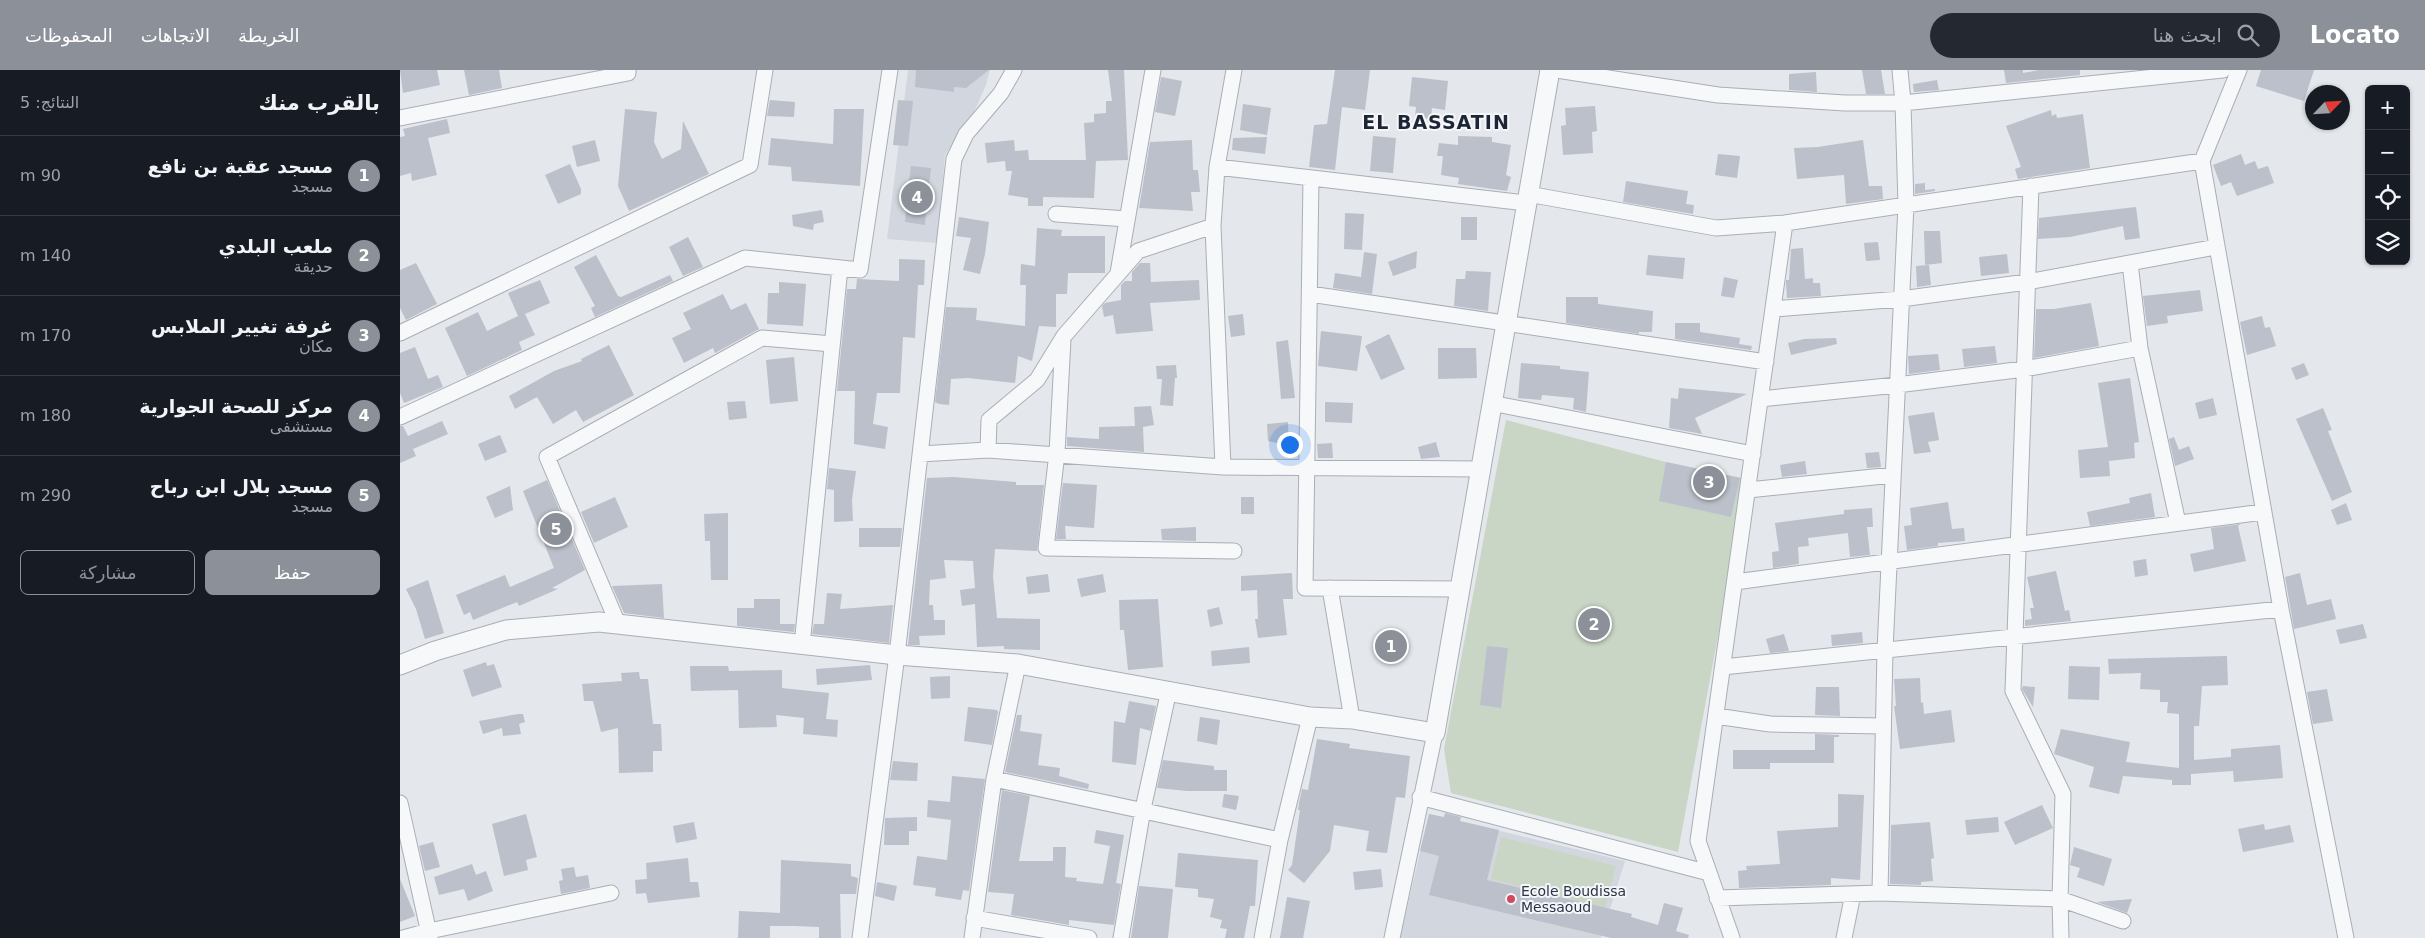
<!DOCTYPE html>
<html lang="ar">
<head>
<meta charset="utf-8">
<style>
  :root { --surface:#171b24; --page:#242831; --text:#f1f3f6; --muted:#9ea1a6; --line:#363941; --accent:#8c9099 }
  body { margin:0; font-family:"DejaVu Sans",Vazirmatn,sans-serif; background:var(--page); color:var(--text); direction:rtl }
  .controls { position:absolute; right:15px; top:15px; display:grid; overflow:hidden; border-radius:8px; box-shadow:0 1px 4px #0004 }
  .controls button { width:45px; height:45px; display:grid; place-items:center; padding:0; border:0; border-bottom:1px solid var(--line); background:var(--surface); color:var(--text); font:25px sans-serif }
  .compass { position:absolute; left:1905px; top:15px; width:45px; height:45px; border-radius:50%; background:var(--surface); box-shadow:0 1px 4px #0004; rotate:65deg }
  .you { position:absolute; left:889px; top:374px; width:18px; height:18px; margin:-12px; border:4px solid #fff; border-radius:50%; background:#1a73e8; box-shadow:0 0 0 8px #1a73e833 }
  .badge { display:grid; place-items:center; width:32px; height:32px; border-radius:50%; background:var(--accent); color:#fff; font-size:16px; font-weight:700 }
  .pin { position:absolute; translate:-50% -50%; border:2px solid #fff; box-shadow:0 1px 5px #0006 }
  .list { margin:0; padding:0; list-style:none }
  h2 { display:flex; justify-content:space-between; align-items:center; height:65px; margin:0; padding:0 20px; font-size:21px }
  h2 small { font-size:16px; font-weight:400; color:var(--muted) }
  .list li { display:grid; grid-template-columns:32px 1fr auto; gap:15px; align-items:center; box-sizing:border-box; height:80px; padding:0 20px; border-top:1px solid var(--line) }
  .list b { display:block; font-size:19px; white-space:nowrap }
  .list p { margin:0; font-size:16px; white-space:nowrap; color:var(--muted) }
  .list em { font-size:16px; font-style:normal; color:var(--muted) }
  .actions { display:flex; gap:10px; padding:15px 20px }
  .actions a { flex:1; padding:11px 0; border:1px solid var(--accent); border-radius:8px; text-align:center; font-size:18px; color:var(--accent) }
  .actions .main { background:var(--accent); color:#fff }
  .icon { flex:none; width:28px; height:28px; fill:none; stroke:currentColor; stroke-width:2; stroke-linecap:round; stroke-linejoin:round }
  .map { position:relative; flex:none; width:2025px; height:868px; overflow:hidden; direction:ltr }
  header { display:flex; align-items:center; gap:30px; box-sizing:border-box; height:70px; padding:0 25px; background:var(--accent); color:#fff }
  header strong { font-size:24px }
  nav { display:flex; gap:28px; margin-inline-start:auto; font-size:18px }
  .search { width:350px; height:45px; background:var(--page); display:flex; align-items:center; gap:12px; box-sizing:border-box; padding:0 18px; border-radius:28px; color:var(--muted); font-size:19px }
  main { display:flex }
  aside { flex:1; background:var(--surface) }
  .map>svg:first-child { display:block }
  .built { fill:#d2d6de }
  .green { fill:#c9d6c5 }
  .building { fill:#bbc0ca }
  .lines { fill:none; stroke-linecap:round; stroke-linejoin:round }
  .minor-casing { stroke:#a9aeb7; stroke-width:17 }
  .tertiary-casing { stroke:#a9aeb7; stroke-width:21 }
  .minor { stroke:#f7f8fa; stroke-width:15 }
  .tertiary { stroke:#f7f8fa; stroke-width:19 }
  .poi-dot { fill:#d1495b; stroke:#f4f6f9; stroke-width:2 }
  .labels { text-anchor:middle; stroke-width:4; stroke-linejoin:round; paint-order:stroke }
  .poi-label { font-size:14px; fill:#2b3445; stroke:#f4f6f9; text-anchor:start }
  .district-label { font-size:19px; font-weight:bold; letter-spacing:1px; fill:#1d2536; stroke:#f4f6f9 }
</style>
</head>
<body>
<header>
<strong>Locato</strong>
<div class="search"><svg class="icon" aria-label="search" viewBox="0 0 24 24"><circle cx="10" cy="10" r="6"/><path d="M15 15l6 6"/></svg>ابحث هنا</div>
<nav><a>الخريطة</a><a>الاتجاهات</a><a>المحفوظات</a></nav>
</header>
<main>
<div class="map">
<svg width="2025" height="868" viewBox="0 0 2025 868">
  <rect width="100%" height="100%" fill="#e4e7ec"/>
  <!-- built -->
  <path class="built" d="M508 0H590L586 15 575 40 545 85 537 173 487 169Z
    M1029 744 1225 791 1201 868H1000Z"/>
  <!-- green -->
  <path class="green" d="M1106 350 1266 392 1347 409 1278 782 1051 723 1044 679Z
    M1101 767 1216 796 1205 838 1091 809Z"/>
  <!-- building -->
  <path class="building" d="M0 0H37L40 15 3 23Z
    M64 0H99L102 18 69 25Z
    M516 0H589L566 18 554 17V22L515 17Z
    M708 0H724L728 90 696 91 694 128 643 127V136H628V128L608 125 612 101H606L605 91 587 93 585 73 614 70 615 81 628 80 629 90H686L684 53 694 52V44L706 43V31H712Z
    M935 0H970L965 40 942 37 935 100 909 97 914 55 927 54Z
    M1462 0H1481L1485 24H1466Z
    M1604 0H1623V3L1639 0H1680V5L1606 13Z
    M1861 0H1914L1904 31 1856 16Z
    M1416 2 1417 22 1389 20V4Z
    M761 7 782 11 775 46 755 42Z
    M1012 7 1048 11 1045 40 1032 38 1031 49 1015 47 1016 37 1009 36Z
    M1537 10 1539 20 1514 22 1513 14Z
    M370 30 395 32 394 47 367 46Z
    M498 30 513 31 508 76 493 75Z
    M843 34 871 38 867 65 840 60Z
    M1195 36 1197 61 1192 62 1193 83 1163 85 1161 56 1166 55 1165 38Z
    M225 39 257 42 254 72 262 89 281 79 283 51 309 104 229 141 218 116Z
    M434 39H464L460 116 392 111 391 97 368 95 371 68 433 74Z
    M1651 40 1652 46 1656 44 1657 48 1683 44 1690 98 1618 109 1615 99 1621 97 1606 56Z
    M47 49 50 63 28 68 37 105 12 111 11 103 0 106V67L5 66 3 59Z
    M973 66 996 68 993 103 970 101Z
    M1058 66 1092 67V72L1111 75 1106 105 1111 107 1107 121 1058 114 1059 108 1041 105 1043 86H1037L1039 73 1058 75Z
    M867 67 865 84 832 80 833 68Z
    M195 70 200 91 177 97 172 76Z
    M792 70 793 100H798L800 122H791L793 141 739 138 750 72Z
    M1463 70 1469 116H1482L1483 129 1446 134 1444 105 1397 109 1394 78 1418 77Z
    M1318 84 1340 86 1337 108 1315 105Z
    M1841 84 1845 95 1855 91 1858 99 1868 96 1874 113 1837 126 1831 112 1821 116 1813 95Z
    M170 94 181 119V124L158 134 145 105Z
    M511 96 531 98 528 125 517 126 516 120 508 119Z
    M1226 111 1288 121 1286 134 1294 135 1293 144 1223 132Z
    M1525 113V120L1535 119V121L1515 124V114Z
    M1736 137 1740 168 1725 170 1723 156 1670 167 1638 169 1639 148Z
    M506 139 526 142 525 155 505 152Z
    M422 140 424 152 414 154 413 160 393 156 392 145Z
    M945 143 964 144 962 180 944 179Z
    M559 147 589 152 585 184 580 204 563 200 571 168 556 166Z
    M1061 147H1077V170H1061Z
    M637 158 662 160 661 166H705V203H668L667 224H656V257L639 256 632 291 618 286 615 313 568 308 551 309 549 335 539 334 535 332 546 237 577 238 576 250 625 256 626 215H620L621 194 635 196Z
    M1524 161H1540L1542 193 1525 195Z
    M288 167 303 197 283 206 269 177Z
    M1478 172 1480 190 1466 191 1464 173Z
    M1403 178 1405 209 1413 208V213H1420L1421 226 1387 228 1386 213V210H1389L1391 179Z
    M1017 181 1016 198 993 206 988 192Z
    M964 182 977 184 972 224 933 218 935 203 961 207Z
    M1607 184 1609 203 1581 206 1579 187Z
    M196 185 218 226 221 227 270 205 273 211 195 247 191 238 195 236 174 197Z
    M1248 185 1285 188 1283 209 1246 205Z
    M499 189 525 190 524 215H518L515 268 503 267 500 323H477L473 354 488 357 485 379 454 374 455 321H437L447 219H456L457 209 499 211Z
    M16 193 37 234 6 250 0 238V200Z
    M740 193H750L751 212 799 210 800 230 750 233 753 261 716 264 713 245 704 247 702 236 705 233 721 230V215L725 211H732V202Z
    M1529 195 1531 215 1517 217 1516 196Z
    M1066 201 1091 202 1088 241 1054 236 1056 209H1065Z
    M1324 207 1338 210 1334 228 1321 226Z
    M140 210 150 233 125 244 135 265 119 272 122 280 67 306 45 258 78 242 87 261 118 246 108 223Z
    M379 212 406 214 403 256 367 254 368 223H379Z
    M1800 220 1803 241 1767 246 1768 253 1747 256 1743 226Z
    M323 224 331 240 346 233 359 259 315 283 313 278 284 293 272 268 291 259 283 243Z
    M1166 227H1198V234L1253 241 1252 262H1239V264L1166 253Z
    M1691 233 1699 276 1634 288 1636 239H1654Z
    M843 244 845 265 831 267 828 246Z
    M1862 246 1865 258 1870 257 1876 276 1847 285 1840 252Z
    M1275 253H1300V262L1340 268 1339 274 1352 276 1351 280 1275 269Z
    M921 261 962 266 957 301 918 296Z
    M989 264 1005 299 981 310 965 276Z
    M1436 268 1437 274 1391 285 1388 273 1404 269Z
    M888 270 895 328 881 329 876 272Z
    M209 275 234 325 183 352 176 340 153 354 137 327 115 339 109 326 154 301 182 291 181 289Z
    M1595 276 1597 293 1564 297 1562 279Z
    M15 277 28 309 38 305 43 317 4 333 0 323V283Z
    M1038 278H1076L1077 308 1038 309Z
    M1538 284 1540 300 1509 304 1508 286Z
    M394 287 398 331 370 334 366 290Z
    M1121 293 1160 296V299L1189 302 1186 342 1173 339 1174 328 1142 325 1141 330 1118 328Z
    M1904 293 1909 305 1896 310 1891 298Z
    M776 295 777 308H775L773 336 760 335 762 309H757L756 296Z
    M1730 308 1739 372 1734 373 1735 388 1709 391 1710 406 1680 408 1678 380 1708 377 1698 313Z
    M1279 318 1347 324 1295 348 1302 364 1269 358 1271 328 1278 329Z
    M1813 328 1817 345 1799 349 1795 333Z
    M345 331 347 348 329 350 327 332Z
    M925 332 953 333 952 353 925 352Z
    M751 336 754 355 743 357 744 382 667 376V367L699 369V357L735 356 734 337Z
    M1923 338 1932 360 1928 361 1952 422 1932 431 1896 349Z
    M1534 342 1539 370 1528 372 1531 382 1514 384 1508 346Z
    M42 351 48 364 13 379 16 386 0 393V356H3L8 366Z
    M888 352 889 376 868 371 867 354Z
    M100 365 107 382 85 391 78 374Z
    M1774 367 1779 380 1789 376 1794 389 1775 396 1769 369Z
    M1036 372 1040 387 1021 389 1018 377Z
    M932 373 933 388H918L917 374Z
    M1479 382 1481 397 1467 398 1465 383Z
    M1405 391 1407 404 1382 407 1380 395Z
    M1266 392 1340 408 1331 447 1259 431Z
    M429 398 456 401 452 430 453 451 434 452V420L427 419Z
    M553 407 616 412V415H644L637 481 595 479 593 506 597 548 640 549V580L604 579V576L577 577 575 534 562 536 560 520 575 518 573 491 544 490 546 508 530 510 529 535H533L534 550H545V565L519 566 520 575H508L527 408Z
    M147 410 185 500 152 518 158 519 119 536 117 532 73 550 70 542 64 545 56 525 105 505 110 517 154 498 123 421Z
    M663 413 697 415 694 458 665 456 666 469H656Z
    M110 416 113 440 95 448 86 427Z
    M1751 423 1755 447 1690 456 1687 442 1730 433 1729 428Z
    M215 427 228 457 194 473 181 442Z
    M841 427H854V444H841Z
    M1548 432 1552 459 1564 458 1565 471 1538 473V476L1507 480 1504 456 1512 455 1510 438Z
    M1946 433 1952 450 1937 455 1931 440Z
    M1472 438 1473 457H1467L1470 485 1450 487 1448 463 1408 468 1409 476 1398 477 1399 494 1373 498 1372 482 1379 481 1375 453 1444 444V440Z
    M328 443V510H311L310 471H305L304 444Z
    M1841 454 1838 456 1846 491 1794 502 1790 484 1814 479 1811 458Z
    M796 457V471L762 470 761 459Z
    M459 458H502L500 477H459Z
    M1746 489 1748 505 1735 507 1733 491Z
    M1656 501 1665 541 1669 540 1671 551 1625 556V550L1632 549 1630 538H1634L1627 507Z
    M892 503 893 529H883L887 565 858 568 855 549H858L857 520 841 521V506Z
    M1900 503 1907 535 1931 529 1936 549 1894 559 1885 507Z
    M648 504 650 522 628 524 626 507Z
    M703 504 706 522 681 527 677 509Z
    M28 510 44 563 25 569 16 539 6 519Z
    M262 514 264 548 224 543 212 516Z
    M427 523 442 524 440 539 493 535 489 573 412 564 414 554H424Z
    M354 529H380V554H395L394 562 337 556V538H354Z
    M758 529 763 597 728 600 724 560H720L719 530Z
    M819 537 823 554 810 557 807 540Z
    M1963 554 1967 568 1940 574 1936 560Z
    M1462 562 1463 573 1432 576 1431 565Z
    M1384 564 1389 581 1370 583 1366 569Z
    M1087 576 1108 578 1101 638 1080 635Z
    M849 577 850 593 812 596 811 581Z
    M1827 586 1828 615 1802 616 1799 656H1794V690L1831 687V679L1880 675 1883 708 1834 712 1833 701 1791 704V715H1772V710L1723 706 1719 724 1689 717 1694 697 1654 684 1661 659 1730 672 1726 692 1779 698V644L1767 643 1768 632H1760V620L1740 619 1741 603 1709 604 1708 589Z
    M86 592 87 596 94 594 102 617 72 627 63 600Z
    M470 595 472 610 417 615 416 599Z
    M290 596H328L329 601 382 600V618L429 623 426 649 438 650 437 667 403 664 404 648 376 645 377 657 339 658 338 620 291 621Z
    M1669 596 1700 597 1699 630 1668 629Z
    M239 602 240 609H248L253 654H261L262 681H253V702L219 703 218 658 201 662 193 631H184L182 614 222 611 221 603Z
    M550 606V628L531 629 530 607Z
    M1520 608 1521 633 1523 632 1524 644 1551 640 1555 672 1500 679 1494 636H1496L1494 609Z
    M1623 616 1635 617 1633 637 1622 619Z
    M1416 617H1439L1440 646 1415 645Z
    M1927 619 1933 651 1913 654 1907 622Z
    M729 631 756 636 751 661 740 658 736 695 712 692 714 651 725 653Z
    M568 637 597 640 598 642 592 675 564 671Z
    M118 644H123L125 652 119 654 121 664 103 666 102 658 83 664 79 651Z
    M617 645H622L620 661 642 664 638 695 660 698 659 706 689 714 688 719 605 702Z
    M800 647 820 650 817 675 797 671Z
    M1415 664 1439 665V667H1434V693H1370V699H1333V680H1415Z
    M917 669 950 674 949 678 1010 686 1005 728 996 727 987 783 966 781 969 761 934 755 930 781 904 813 888 800 892 795 900 740H898L899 733 902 719 908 720Z
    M763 690 814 696V700H827V721H787L757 718Z
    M493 691 518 693 517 711 490 710Z
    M552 706 585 709 569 821 563 820 561 830 535 826 536 818 513 815 517 786 547 790 551 750 527 747 528 730 550 732Z
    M602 720 630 726 619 791H653V777H666L665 807 677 808 676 811 703 814 710 776 694 773 696 760 724 765 716 813 721 814 714 855 669 850V855L611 845 614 824 588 822Z
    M824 724 839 726 836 740 822 737Z
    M1438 724 1464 725 1460 810 1431 808V815L1339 818 1338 801 1347 800 1346 796 1380 794 1377 761 1438 757Z
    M1642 735 1653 758 1615 775 1604 752Z
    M1045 743 1061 747 1060 751 1099 760 1087 810 1232 844 1231 847 1258 855 1264 833 1283 838 1276 861 1289 865 1288 868H1211L1029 825 1039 786 1020 781 1029 744 1044 747Z
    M126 744 137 787 126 790 128 800 104 806 92 754Z
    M517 747V761H509V775H484L485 748Z
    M1598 747 1599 762 1567 765 1565 750Z
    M294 752 297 769 276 773 273 756Z
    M1530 752 1534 788 1531 789 1533 811 1521 812V815L1490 814 1491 755Z
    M1864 754 1865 760 1890 755 1894 772 1843 782 1838 759Z
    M33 772 40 797 25 801 19 776Z
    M1674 777 1712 789 1704 816 1677 807 1680 798 1670 795Z
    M778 783 858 790 855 836H850L844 868H825L827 859 820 858 822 850 810 847 814 829 798 827V819L775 817Z
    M288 788 290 812H298L300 827 248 833 246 823 236 824 235 810 247 809 246 793Z
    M381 790 451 794V806L458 808 456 824H440L441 868H419V857L395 856H370V868H338L339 841 380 843Z
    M72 794 76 805 86 801 93 821 68 831 64 819 39 825 34 807Z
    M174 797 176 807 188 805 190 818 161 824 159 811 163 810 161 799Z
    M981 799 983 817 955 820 953 802Z
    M0 809 15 846 0 852Z
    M477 812 497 816 494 831 475 826Z
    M739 816 773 819 768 868H731Z
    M887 827 910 831 903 868H880Z
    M1732 829 1727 843 1697 832Z"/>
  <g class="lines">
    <!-- minor casing -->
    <g class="minor-casing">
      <path id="minor" d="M1157 0 1318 25 1445 33H1503L1823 0
        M1839 0 1802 91 1881 539 1946 868
        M0 48 228 3V0
        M817 97 1126 133
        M911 108 905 518 1058 519
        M1631 116 1613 621 1663 724 1660 829 1661 868
        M1128 124 1316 158 1385 153 1802 91
        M656 144 727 149
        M813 156 738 181 664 266 637 310 589 350 588 380 823 397 1079 399
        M1730 193 1740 278 1778 453
        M718 203 753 0
        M910 224 1366 292
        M1373 239 1501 229 1627 212 1816 177
        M0 263 350 95 365 0
        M663 269 657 383 646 478 834 481
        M1360 329 1497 315 1624 299 1740 278
        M1091 333 1353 384
        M0 347 345 188 460 200 490 0
        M520 384 588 380
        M823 397 813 156 817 97 834 0
        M1348 420 1493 405
        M1335 512 1863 442
        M930 518 952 649
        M218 554 147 387 362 268 432 274
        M402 575 440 198
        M1323 597 1881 539
        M1316 646 1370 654 1483 656
        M594 709 880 770
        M1020 727 1309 803
        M0 733 30 868
        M1480 823 1485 580 1506 135 1503 33 1500 0
        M1317 828 1480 823 1660 829 1723 851
        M574 848 689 868
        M3 868 29 861 211 823
        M460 868 497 585 554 89 566 64 601 23 614 0
        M572 868 594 709 618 594
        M721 868 743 739 769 620
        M862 868 880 770 910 647
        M992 868 1035 663
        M1332 868 1298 771 1385 153
        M1444 868 1453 824"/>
    </g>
    <!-- tertiary casing -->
    <g class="tertiary-casing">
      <path id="tertiary" d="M0 595 35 581 106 560 199 552 497 585 618 594 910 647 952 649 1035 663 1150 0"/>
    </g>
    <!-- minor -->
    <use href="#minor" class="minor"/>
    <!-- tertiary -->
    <use href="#tertiary" class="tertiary"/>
  </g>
  <!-- markers -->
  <circle class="poi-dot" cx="1111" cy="829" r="5"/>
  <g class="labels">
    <!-- poi labels -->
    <g class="poi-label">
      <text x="1121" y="826">Ecole Boudissa<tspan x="1121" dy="16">Messaoud</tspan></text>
    </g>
    <!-- district labels -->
    <g class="district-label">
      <text x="1036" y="59">EL BASSATIN</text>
    </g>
  </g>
</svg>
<div class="controls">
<button>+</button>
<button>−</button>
<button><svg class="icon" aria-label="locate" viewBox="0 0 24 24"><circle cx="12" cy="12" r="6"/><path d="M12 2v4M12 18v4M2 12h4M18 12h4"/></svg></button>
<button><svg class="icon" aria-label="layers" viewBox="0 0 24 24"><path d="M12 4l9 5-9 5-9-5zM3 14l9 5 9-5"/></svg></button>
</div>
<svg class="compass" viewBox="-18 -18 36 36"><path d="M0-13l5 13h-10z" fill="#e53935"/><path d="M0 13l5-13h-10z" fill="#9ea1a6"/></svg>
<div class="you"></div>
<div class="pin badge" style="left:991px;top:576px">1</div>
<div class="pin badge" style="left:1194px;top:554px">2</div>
<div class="pin badge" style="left:1309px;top:412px">3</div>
<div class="pin badge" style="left:517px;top:127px">4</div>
<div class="pin badge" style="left:156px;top:459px">5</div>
</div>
<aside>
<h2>بالقرب منك<small>النتائج: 5</small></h2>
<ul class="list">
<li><span class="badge">1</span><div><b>مسجد عقبة بن نافع</b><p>مسجد</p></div><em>90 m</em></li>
<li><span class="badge">2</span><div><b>ملعب البلدي</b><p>حديقة</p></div><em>140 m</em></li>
<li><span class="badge">3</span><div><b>غرفة تغيير الملابس</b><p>مكان</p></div><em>170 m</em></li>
<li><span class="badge">4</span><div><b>مركز للصحة الجوارية</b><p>مستشفى</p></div><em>180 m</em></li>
<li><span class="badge">5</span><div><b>مسجد بلال ابن رباح</b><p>مسجد</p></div><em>290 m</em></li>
</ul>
<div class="actions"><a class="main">حفظ</a><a>مشاركة</a></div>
</aside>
</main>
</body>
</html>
